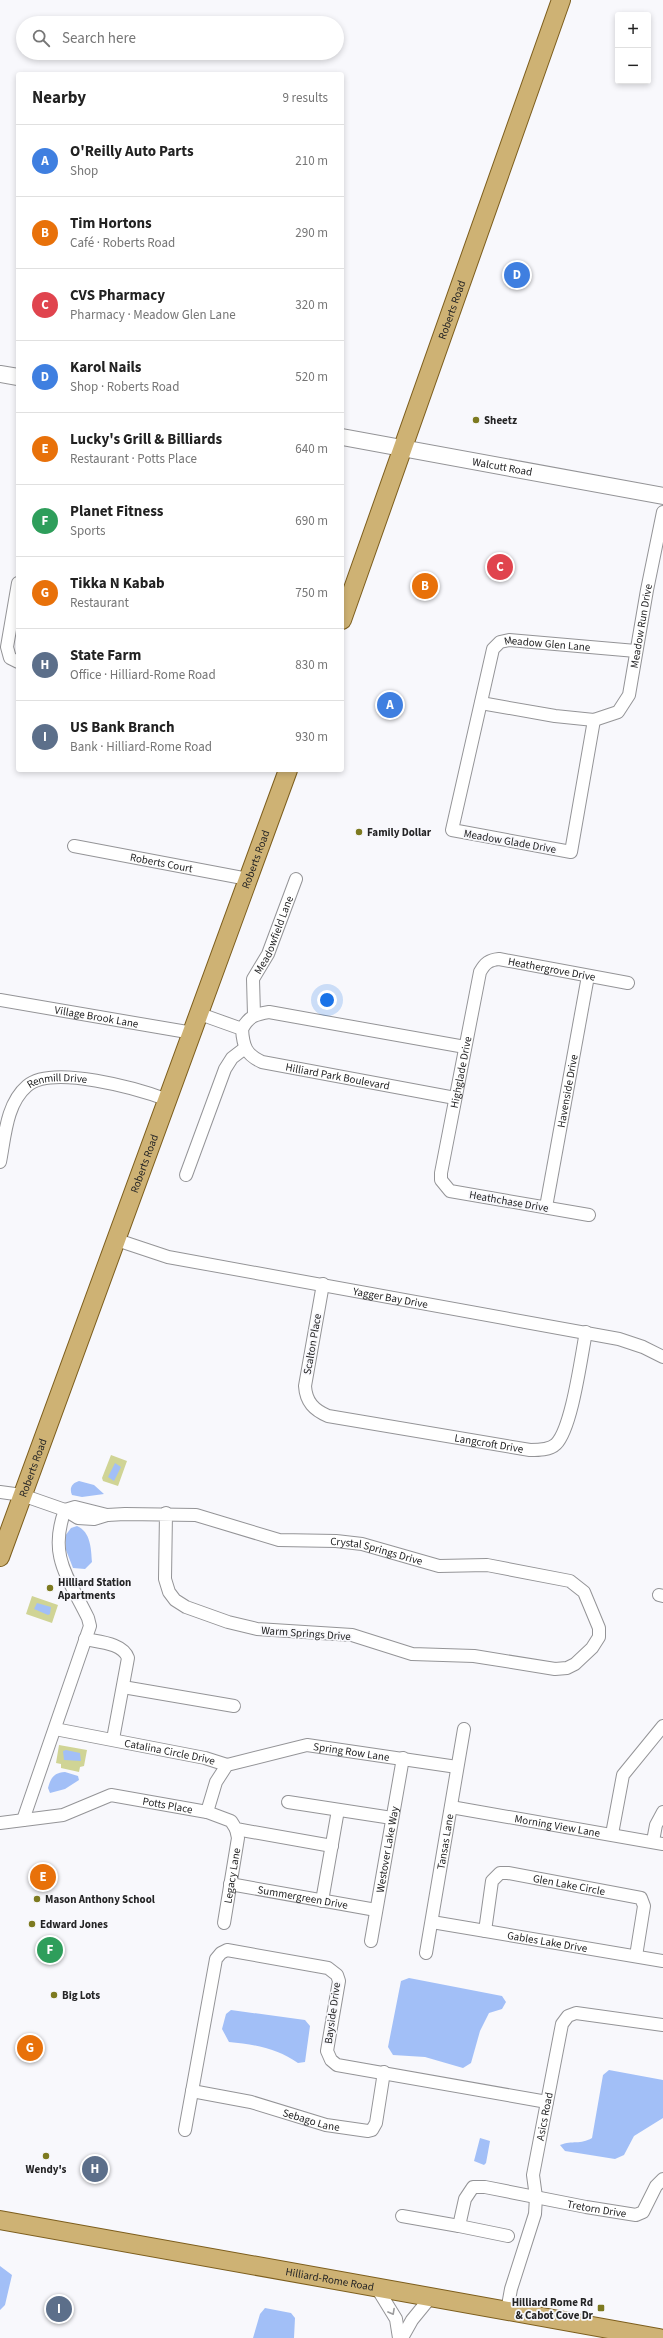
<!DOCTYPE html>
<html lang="en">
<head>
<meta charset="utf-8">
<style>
  :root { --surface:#fff; --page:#f6f6f6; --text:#222; --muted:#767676; --line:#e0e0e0; --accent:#d93025 }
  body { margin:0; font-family:"Source Sans 3",sans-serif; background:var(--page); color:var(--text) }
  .controls { position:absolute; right:12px; top:12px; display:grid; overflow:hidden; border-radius:4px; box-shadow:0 2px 6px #0003 }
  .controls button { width:36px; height:36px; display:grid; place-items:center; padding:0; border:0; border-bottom:1px solid var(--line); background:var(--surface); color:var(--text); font:20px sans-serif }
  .you { position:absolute; left:327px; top:1000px; width:14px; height:14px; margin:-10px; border:3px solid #fff; border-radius:50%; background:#1a73e8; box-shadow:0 0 0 6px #1a73e833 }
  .badge { display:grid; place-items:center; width:26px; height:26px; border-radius:50%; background:var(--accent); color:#fff; font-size:13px; font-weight:700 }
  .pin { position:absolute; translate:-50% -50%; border:2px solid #fff; box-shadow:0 1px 4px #0006 }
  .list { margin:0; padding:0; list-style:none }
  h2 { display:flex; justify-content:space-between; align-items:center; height:52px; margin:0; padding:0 16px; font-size:17px }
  h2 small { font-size:13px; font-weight:400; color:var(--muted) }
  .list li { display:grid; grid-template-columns:26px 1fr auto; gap:12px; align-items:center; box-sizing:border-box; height:72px; padding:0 16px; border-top:1px solid var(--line) }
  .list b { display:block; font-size:15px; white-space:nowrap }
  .list p { margin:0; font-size:13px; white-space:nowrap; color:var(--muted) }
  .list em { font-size:13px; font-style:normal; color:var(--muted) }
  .icon { flex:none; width:22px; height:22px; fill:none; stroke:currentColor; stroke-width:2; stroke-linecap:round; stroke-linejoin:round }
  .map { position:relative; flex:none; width:663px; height:2338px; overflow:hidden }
  .search { position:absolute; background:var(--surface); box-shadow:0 2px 6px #0003; left:16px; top:16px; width:328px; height:44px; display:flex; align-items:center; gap:10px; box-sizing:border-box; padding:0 14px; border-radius:22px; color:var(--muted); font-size:15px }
  .panel { position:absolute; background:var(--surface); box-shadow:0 2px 6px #0003; left:16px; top:72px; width:328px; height:700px; border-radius:4px }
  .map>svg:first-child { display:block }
  .green { fill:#d0d495 }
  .water { fill:#a2bff7 }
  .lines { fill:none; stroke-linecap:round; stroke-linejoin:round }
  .street-casing { stroke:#949497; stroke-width:14 }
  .secondary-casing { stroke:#949497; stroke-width:18 }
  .primary-casing { stroke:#7d5e1d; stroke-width:20 }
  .street { stroke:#fff; stroke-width:12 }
  .secondary { stroke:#fff; stroke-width:16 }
  .primary { stroke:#ceb274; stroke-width:18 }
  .oneway { stroke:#9c9c9d }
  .poi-dot { fill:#7d7a20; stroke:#f8f8fc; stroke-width:1.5 }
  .labels { text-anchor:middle; stroke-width:3.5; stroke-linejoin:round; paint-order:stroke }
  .street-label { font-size:11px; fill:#242425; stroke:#f8f8fc }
  .poi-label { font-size:11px; font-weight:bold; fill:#242425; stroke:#f8f8fc; text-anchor:start }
</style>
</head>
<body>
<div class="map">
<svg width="663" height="2338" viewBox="0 0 663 2338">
  <rect width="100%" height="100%" fill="#f8f8fc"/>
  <!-- green -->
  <path class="green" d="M111 1455 127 1461 118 1486 103 1481 102 1478Z
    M32 1596 58 1605 52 1623 26 1614Z
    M59 1745 87 1750 84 1766 80 1767 79 1772 61 1768V1764L56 1763Z"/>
  <!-- water -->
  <path class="water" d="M115 1463 121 1467 114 1481 108 1477Z
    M79 1481 94 1485 104 1494 82 1497 72 1495C69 1488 72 1483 79 1481Z
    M77 1526C91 1532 91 1549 92 1562L85 1569 73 1568 66 1550 65 1536 71 1528Z
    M37 1603 51 1607 50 1614 48 1615 34 1609Z
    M66 1750 80 1753 81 1761 64 1760 63 1751Z
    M65 1772 78 1776 79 1780 65 1789 50 1793 48 1788C51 1777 54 1773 65 1772Z
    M409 1978 502 1996 506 2002 502 2009 489 2013 480 2031 471 2063 463 2068 425 2057 393 2055 388 2047 401 1981Z
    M231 2010 305 2020 310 2026 305 2062 298 2063C278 2049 254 2044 229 2042L222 2029 226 2014Z
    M609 2070 663 2080V2118L634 2136 624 2155 615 2159 565 2151 560 2145C573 2140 580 2145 592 2138L603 2075Z
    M480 2138 490 2141 486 2163 484 2165 474 2161Z
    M0 2266 12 2275 5 2305 0 2310Z
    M265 2308 291 2313 295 2318 294 2338H253L260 2314Z"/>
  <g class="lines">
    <!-- street casing -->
    <g class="street-casing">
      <g id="street">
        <path d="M18 583 7 647 10 658 18 662"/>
        <path id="s1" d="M481 703 555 716 594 720 618 712 629 695 647 590 663 512"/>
        <path id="s2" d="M594 720 571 852 452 830 493 649 500 642 509 640 636 651"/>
        <path id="s3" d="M74 846 248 879"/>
        <path id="s4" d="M0 1000 193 1033"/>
        <path id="s5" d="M200 1014 242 1029C243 1046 246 1055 262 1062L455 1098"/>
        <path id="s6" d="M254 1015 253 979 268 954 296 879"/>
        <path d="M242 1029C249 1016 256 1014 269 1012L465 1047"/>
        <path id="s7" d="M0 1162C5 1137 6 1104 27 1086 52 1064 139 1089 168 1100"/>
        <path d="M186 1175 225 1069 232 1058 245 1048"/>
        <path id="s8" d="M546 1207 588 976"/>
        <path id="s9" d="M589 1215 450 1191 441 1180V1173L480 972C485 963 489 960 499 959L628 983"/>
        <path id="s10" d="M117 1240 168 1257 619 1339 643 1347 663 1357"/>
        <path id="s11" d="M323 1284 305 1386C306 1402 314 1410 328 1416L530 1450C538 1450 550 1450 556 1444 572 1428 581 1357 586 1332"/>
        <path id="s12" d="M0 1492 22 1495 65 1510 78 1518 94 1519 107 1515 125 1514 196 1515 279 1540 336 1541 362 1544 439 1566 487 1565 570 1581 584 1592 599 1628V1637L592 1648 575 1664 567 1668 555 1669 474 1656 412 1654 352 1635 257 1629 228 1622 186 1607 175 1600 169 1592 165 1579 166 1513"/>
        <path d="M65 1510 75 1507 107 1515"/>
        <path d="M659 1595 663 1596"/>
        <path d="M85 1639C99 1642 123 1643 128 1658L113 1739"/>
        <path d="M123 1687 234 1706"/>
        <path id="s13" d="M55 1729 205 1758 227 1765"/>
        <path d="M288 1802 392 1818"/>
        <path id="s14" d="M451 1807 663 1844"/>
        <path id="s15" d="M207 1812 216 1782 227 1765 307 1745 457 1767"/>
        <path d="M23 1820 90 1626 88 1618C68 1577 48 1556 65 1510"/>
        <path id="s16" d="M0 1823 63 1815 111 1795 207 1812 231 1821 236 1829 332 1846"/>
        <path d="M612 1834 623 1775 663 1726"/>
        <path d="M653 1841 656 1825 663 1812"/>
        <path id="s17" d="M230 1884 376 1910"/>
        <path d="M322 1901 338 1810"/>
        <path id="s18" d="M432 1922 663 1961"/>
        <path id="s19" d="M224 1923 238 1838 236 1829"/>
        <path id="s20" d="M485 1931 492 1881 500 1873H508L641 1898 644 1906 636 1956"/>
        <path id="s21" d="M371 1941 403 1758"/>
        <path id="s22" d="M426 1953 464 1729"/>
        <path id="s23" d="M192 2091 251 2102 326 2125 368 2131 372 2130 376 2123 384 2072"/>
        <path d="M185 2130 216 1959 221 1953 227 1950 328 1968 337 1975 339 1981 327 2051 331 2060 337 2065 547 2102"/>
        <path d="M402 2216 459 2226"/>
        <path id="s24" d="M508 2236 459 2226 465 2199 473 2187H485L586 2207 636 2215 643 2212 656 2186 663 2179"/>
        <path d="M377 2288 396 2319 399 2338"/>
        <path id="s25" d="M507 2311 511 2289 535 2214 536 2197 533 2175 562 2024 568 2016 576 2013 663 2025"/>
        <path d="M402 2338 412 2320 430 2298"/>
      </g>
    </g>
    <!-- secondary casing -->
    <g class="secondary-casing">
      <g id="secondary">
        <path d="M0 374 18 377"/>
        <path id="s26" d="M342 437 663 496"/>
      </g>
    </g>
    <!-- primary casing -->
    <g class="primary-casing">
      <g id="primary">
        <path id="s27" d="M342 620 561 0"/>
        <path id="s28" d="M0 1557 288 770"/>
        <path id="s29" d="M0 2220 659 2338"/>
      </g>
    </g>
    <!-- street -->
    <use href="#street" class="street"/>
    <!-- secondary -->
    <use href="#secondary" class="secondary"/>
    <!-- primary -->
    <use href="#primary" class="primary"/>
  </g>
  <!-- one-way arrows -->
  <defs><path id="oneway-chevron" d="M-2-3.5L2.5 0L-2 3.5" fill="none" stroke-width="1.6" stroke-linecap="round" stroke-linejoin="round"/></defs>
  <use class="oneway" href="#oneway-chevron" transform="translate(392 2312) rotate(61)"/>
  <!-- markers -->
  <g class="poi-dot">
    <circle cx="476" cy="420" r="4"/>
    <circle cx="359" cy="832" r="4"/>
    <circle cx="50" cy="1588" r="4"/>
    <circle cx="37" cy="1899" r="4"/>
    <circle cx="32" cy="1924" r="4"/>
    <circle cx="54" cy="1995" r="4"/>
    <circle cx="46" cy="2156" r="4"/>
    <rect x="597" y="2304" width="8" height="8" rx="2"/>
  </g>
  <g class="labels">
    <!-- street labels -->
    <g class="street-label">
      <text dy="4" stroke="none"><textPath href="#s27" startOffset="329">Roberts Road</textPath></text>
      <text dy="4" stroke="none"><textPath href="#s26" startOffset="163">Walcutt Road</textPath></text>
      <text dy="4" stroke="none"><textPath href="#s1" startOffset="230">Meadow Run Drive</textPath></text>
      <text dy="4" stroke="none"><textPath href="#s2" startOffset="498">Meadow Glen Lane</textPath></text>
      <text transform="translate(510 841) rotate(10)" y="4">Meadow Glade Drive</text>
      <text dy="4" stroke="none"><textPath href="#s28" startOffset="743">Roberts Road</textPath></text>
      <text dy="4" stroke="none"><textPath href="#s3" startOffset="89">Roberts Court</textPath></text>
      <text dy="4" stroke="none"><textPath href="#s6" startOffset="85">Meadowfield Lane</textPath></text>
      <text dy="4" stroke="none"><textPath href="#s9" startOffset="445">Heathergrove Drive</textPath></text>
      <text dy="4" stroke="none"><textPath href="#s4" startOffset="98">Village Brook Lane</textPath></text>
      <text dy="4" stroke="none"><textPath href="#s9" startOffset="265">Highglade Drive</textPath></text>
      <text dy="4" stroke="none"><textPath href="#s5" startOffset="163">Hilliard Park Boulevard</textPath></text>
      <text dy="4" stroke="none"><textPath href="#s7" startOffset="114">Renmill Drive</textPath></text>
      <text dy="4" stroke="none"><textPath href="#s8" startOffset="118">Havenside Drive</textPath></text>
      <text dy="4" stroke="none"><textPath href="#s28" startOffset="419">Roberts Road</textPath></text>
      <text transform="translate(509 1201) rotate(10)" y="4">Heathchase Drive</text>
      <text dy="4" stroke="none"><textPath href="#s10" startOffset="280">Yagger Bay Drive</textPath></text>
      <text transform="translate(312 1344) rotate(-80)" y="4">Scalton Place</text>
      <text dy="4" stroke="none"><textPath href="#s11" startOffset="307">Langcroft Drive</textPath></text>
      <text dy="4" stroke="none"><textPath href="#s28" startOffset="95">Roberts Road</textPath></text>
      <text dy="4" stroke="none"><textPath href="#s12" startOffset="387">Crystal Springs Drive</textPath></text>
      <text transform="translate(306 1633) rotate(4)" y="4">Warm Springs Drive</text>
      <text dy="4" stroke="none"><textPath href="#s13" startOffset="117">Catalina Circle Drive</textPath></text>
      <text dy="4" stroke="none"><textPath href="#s15" startOffset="179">Spring Row Lane</textPath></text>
      <text dy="4" stroke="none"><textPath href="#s16" startOffset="173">Potts Place</textPath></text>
      <text dy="4" stroke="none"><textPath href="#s14" startOffset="108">Morning View Lane</textPath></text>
      <text dy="4" stroke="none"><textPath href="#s22" startOffset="113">Tansas Lane</textPath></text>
      <text dy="4" stroke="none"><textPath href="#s21" startOffset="93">Westover Lake Way</textPath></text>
      <text dy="4" stroke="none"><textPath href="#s19" startOffset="48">Legacy Lane</textPath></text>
      <text dy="4" stroke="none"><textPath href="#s20" startOffset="132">Glen Lake Circle</textPath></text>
      <text dy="4" stroke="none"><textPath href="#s17" startOffset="74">Summergreen Drive</textPath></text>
      <text dy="4" stroke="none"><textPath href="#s18" startOffset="117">Gables Lake Drive</textPath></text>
      <text transform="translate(332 2013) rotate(-82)" y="4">Bayside Drive</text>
      <text dy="4" stroke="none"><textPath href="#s25" startOffset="200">Asics Road</textPath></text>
      <text dy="4" stroke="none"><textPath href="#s23" startOffset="123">Sebago Lane</textPath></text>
      <text dy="4" stroke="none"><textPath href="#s24" startOffset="218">Tretorn Drive</textPath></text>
      <text dy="4" stroke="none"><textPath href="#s29" startOffset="335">Hilliard-Rome Road</textPath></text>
    </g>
    <!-- poi labels -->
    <g class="poi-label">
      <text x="484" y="424">Sheetz</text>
      <text x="367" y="836">Family Dollar</text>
      <text x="58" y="1586">Hilliard Station<tspan x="58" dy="13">Apartments</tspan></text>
      <text x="45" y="1903">Mason Anthony School</text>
      <text x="40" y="1928">Edward Jones</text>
      <text x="62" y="1999">Big Lots</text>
      <text x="46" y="2173" text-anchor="middle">Wendy's</text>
      <text x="593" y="2306" text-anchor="end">Hilliard Rome Rd<tspan x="593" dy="13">&amp; Cabot Cove Dr</tspan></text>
    </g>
  </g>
</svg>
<div class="controls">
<button>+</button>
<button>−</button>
</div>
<div class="you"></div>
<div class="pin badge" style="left:390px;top:705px;background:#3f7fe0">A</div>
<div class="pin badge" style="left:425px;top:586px;background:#e8710a">B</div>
<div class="pin badge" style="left:500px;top:567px;background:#e0444e">C</div>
<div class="pin badge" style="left:517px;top:275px;background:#3f7fe0">D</div>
<div class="pin badge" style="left:43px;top:1877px;background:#e8710a">E</div>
<div class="pin badge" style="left:50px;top:1950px;background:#2e9e5b">F</div>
<div class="pin badge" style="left:30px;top:2048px;background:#e8710a">G</div>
<div class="pin badge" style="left:95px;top:2169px;background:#5c6f8a">H</div>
<div class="pin badge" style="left:59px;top:2309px;background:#5c6f8a">I</div>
<div class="search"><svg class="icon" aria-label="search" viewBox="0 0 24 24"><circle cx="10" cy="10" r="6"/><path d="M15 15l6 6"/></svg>Search here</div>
<section class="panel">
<h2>Nearby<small>9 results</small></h2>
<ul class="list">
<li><span class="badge" style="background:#3f7fe0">A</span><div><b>O'Reilly Auto Parts</b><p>Shop</p></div><em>210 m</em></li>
<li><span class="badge" style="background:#e8710a">B</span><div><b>Tim Hortons</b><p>Café · Roberts Road</p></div><em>290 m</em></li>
<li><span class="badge" style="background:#e0444e">C</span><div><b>CVS Pharmacy</b><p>Pharmacy · Meadow Glen Lane</p></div><em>320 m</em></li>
<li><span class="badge" style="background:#3f7fe0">D</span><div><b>Karol Nails</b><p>Shop · Roberts Road</p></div><em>520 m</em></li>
<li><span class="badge" style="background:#e8710a">E</span><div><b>Lucky's Grill &amp; Billiards</b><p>Restaurant · Potts Place</p></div><em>640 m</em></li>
<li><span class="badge" style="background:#2e9e5b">F</span><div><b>Planet Fitness</b><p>Sports</p></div><em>690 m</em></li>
<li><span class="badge" style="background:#e8710a">G</span><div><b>Tikka N Kabab</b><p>Restaurant</p></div><em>750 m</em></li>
<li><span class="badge" style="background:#5c6f8a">H</span><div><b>State Farm</b><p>Office · Hilliard-Rome Road</p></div><em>830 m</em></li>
<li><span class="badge" style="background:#5c6f8a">I</span><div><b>US Bank Branch</b><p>Bank · Hilliard-Rome Road</p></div><em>930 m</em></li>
</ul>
</section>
</div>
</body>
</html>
